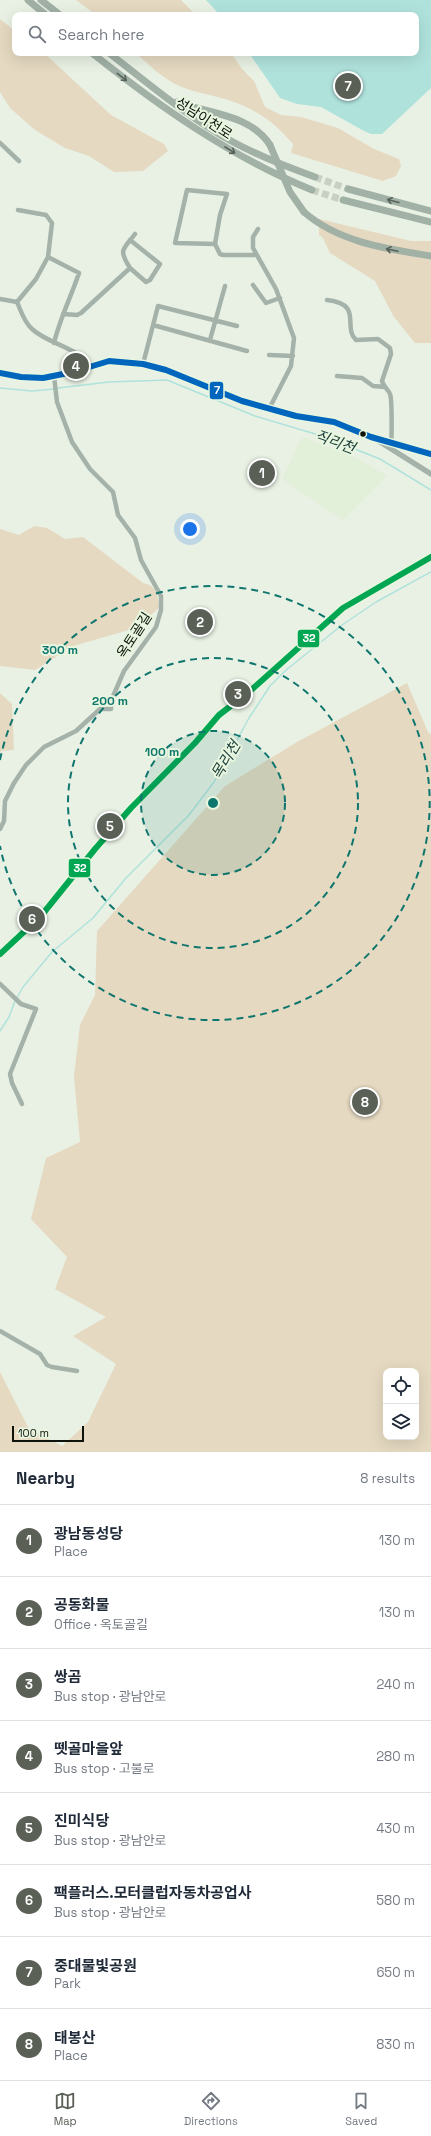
<!DOCTYPE html>
<html lang="en">
<head>
<meta charset="utf-8">
<style>
  :root { --surface:#fff; --page:#f2f2f3; --text:#1f2937; --muted:#747a83; --line:#e0e1e3; --accent:#5a6056 }
  body { margin:0; font-family:"Space Grotesk","Noto Sans KR",sans-serif; background:var(--page); color:var(--text) }
  .controls { position:absolute; right:12px; bottom:12px; display:grid; overflow:hidden; border-radius:8px; box-shadow:0 4px 16px #0002 }
  .controls button { width:36px; height:36px; display:grid; place-items:center; padding:0; border:0; border-bottom:1px solid var(--line); background:var(--surface); color:var(--text); font:20px sans-serif }
  .scale { position:absolute; left:12px; bottom:10px; width:72px; box-sizing:border-box; padding-left:4px; border:2px solid #0d120a; border-top:0; font-size:11px; line-height:14px; white-space:nowrap; color:#0d120a; -webkit-text-stroke:3px #e8f6df; paint-order:stroke }
  .you { position:absolute; left:190px; top:529px; width:14px; height:14px; margin:-10px; border:3px solid #fff; border-radius:50%; background:#1a73e8; box-shadow:0 0 0 6px #1a73e833 }
  .badge { display:grid; place-items:center; width:26px; height:26px; border-radius:50%; background:var(--accent); color:#fff; font-size:13px; font-weight:700 }
  .pin { position:absolute; translate:-50% -50%; border:2px solid #fff; box-shadow:0 1px 4px #0006 }
  .list { margin:0; padding:0; list-style:none }
  h2 { display:flex; justify-content:space-between; align-items:center; height:52px; margin:0; padding:0 16px; font-size:17px }
  h2 small { font-size:13px; font-weight:400; color:var(--muted) }
  .list li { display:grid; grid-template-columns:26px 1fr auto; gap:12px; align-items:center; box-sizing:border-box; height:72px; padding:0 16px; border-top:1px solid var(--line) }
  .list b { display:block; font-size:15px; white-space:nowrap }
  .list p { margin:0; font-size:13px; white-space:nowrap; color:var(--muted) }
  .list em { font-size:13px; font-style:normal; color:var(--muted) }
  .icon { flex:none; width:22px; height:22px; fill:none; stroke:currentColor; stroke-width:2; stroke-linecap:round; stroke-linejoin:round }
  .map { position:relative; flex:none; width:431px; height:1452px; overflow:hidden }
  .search { position:absolute; background:var(--surface); box-shadow:0 4px 16px #0002; left:12px; right:12px; top:12px; height:44px; display:flex; align-items:center; gap:10px; box-sizing:border-box; padding:0 14px; border-radius:8px; color:var(--muted); font-size:15px }
  .sheet { height:628px; background:var(--surface) }
  nav { display:flex; justify-content:space-around; align-items:center; box-sizing:border-box; height:56px; border-top:1px solid var(--line); background:var(--surface); font-size:11px; color:var(--muted) }
  nav a { display:grid; justify-items:center; gap:2px }
  nav .on { color:var(--accent) }
  .map>svg:first-child { display:block }
  .built { fill:#e2efd9 }
  .green { fill:#e5d9c1; fill-rule:evenodd }
  .water { fill:#b0e2dc }
  .lines { fill:none; stroke-linecap:round; stroke-linejoin:round }
  .stream { stroke:#b0e2dc; stroke-width:1.5 }
  .trunk-tunnel { stroke:#c8d0c3; stroke-width:7; stroke-dasharray:7 3.5; stroke-linecap:butt }
  .minor { stroke:#a4b2a9; stroke-width:4.5 }
  .tertiary { stroke:#a4b2a9; stroke-width:5.5 }
  .trunk { stroke:#a1b1a6; stroke-width:7 }
  .trunk-bridge { stroke:#a1b1a6; stroke-width:7 }
  .bus-1-casing { stroke:#e8f6df; stroke-width:9 }
  .bus-2-casing { stroke:#e8f6df; stroke-width:9 }
  .bus-1 { stroke:#00a651; stroke-width:6 }
  .bus-2 { stroke:#0065bd; stroke-width:6 }
  .oneway { stroke:#576258 }
  .ring { fill:none; stroke:#0f766e; stroke-width:2; stroke-dasharray:7 5 }
  .bus-dot { fill:#0d120a; stroke:#e8f6df; stroke-width:1.5 }
  .labels { text-anchor:middle; stroke-width:4; stroke-linejoin:round; paint-order:stroke }
  .street-label { font-size:14px; fill:#0d120a; stroke:#e8f6df }
  .water-label { font-size:15px; font-style:italic; fill:#1a3c3a; stroke:#e8f6df }
  .centre { fill:#0f766e; stroke:#e8f6df; stroke-width:2 }
  .ring-label { font-size:12px; text-anchor:middle; font-weight:bold; fill:#0f766e; stroke:#e8f6df; stroke-width:4; stroke-linejoin:round; paint-order:stroke }
  .line-badge { stroke:#e8f6df; stroke-width:1.5 }
  .badge-label { font-size:11px; text-anchor:middle; font-weight:bold; fill:#fff }
</style>
</head>
<body>
<div class="map">
<svg width="431" height="1452" viewBox="0 0 431 1452">
  <rect width="100%" height="100%" fill="#e9f1e4"/>
  <!-- built -->
  <path class="built" d="M302 437 359 459 387 476 343 520 282 479Z"/>
  <!-- green -->
  <path class="green" d="M76 0H181L196 15H96Z
    M0 19 15 31V53H44L111 115 164 144 168 151 143 171 114 172 89 156 65 148 35 130 10 108 0 92Z
    M136 53H231L242 69 254 81 265 107 281 115 301 117 338 128 374 149 399 159 401 166 396 176 383 181 291 153 293 144C276 124 259 111 234 102 215 95 193 93 175 84 160 76 148 64 136 53Z
    M319 219 411 241H431V343H415L394 317 375 281 330 253 323 238 319 235Z
    M34 526 47 528 65 539 83 537 143 583C157 586 158 595 159 608L136 628 73 646 35 670 0 666V529L19 535Z
    M407 683 428 732 431 734V1452H0V1372L29 1429 62 1446 88 1422 116 1364 73 1336 106 1317 55 1289 67 1257 31 1219 46 1158 80 1142 74 1076 80 1025 95 995 97 931 225 786 297 742ZM386 1371H416V1437H386Z
    M0 693 12 704 14 750 1 751 0 754Z"/>
  <!-- water -->
  <path class="water" d="M206 0H431V88L382 134H371L364 131 321 107 297 104 280 98 249 53H416V15H220Z"/>
  <g class="lines">
    <!-- stream -->
    <path class="stream" d="M0 388 32 391 54 389
      M58 388 109 382 167 380 255 416 322 436 380 459 431 490
      M17 998 23 987 52 952 93 918 126 878 189 815 214 782 249 718 270 686 285 671 342 625 376 602 431 572
      M0 1031 9 1017 15 1001"/>
    <!-- trunk-tunnel -->
    <path class="trunk-tunnel" d="M315 177 348 189
      M312 190 343 200"/>
    <!-- minor -->
    <path class="minor" d="M0 143 19 161
      M258 229 253 237V248L276 289 294 338 291 366 269 409
      M215 244 175 243 187 190 227 194 220 215 215 244 220 254 223 255H256
      M48 257 79 273C71 297 60 318 54 343
      M130 268C118 249 123 250 135 234
      M253 285 266 303 280 298
      M0 299 17 302C21 311 24 322 32 329 48 344 78 347 89 366
      M327 300C364 304 342 327 356 340L378 339 390 348 391 354 382 381C383 386 388 389 390 394 392 398 392 437 391 442
      M17 302 36 279 48 257 52 223 46 215 18 210
      M63 314 77 315 81 313 130 268 146 282 150 280 160 264 130 240
      M153 325 247 351
      M210 340 225 286
      M269 355 293 356
      M143 364 158 306 237 326
      M337 376 362 378 373 386 385 387
      M0 829 4 821 5 801 14 783 26 765 44 747 76 731 100 709H111V701L124 671 156 627 161 610V596L141 560 135 538 118 515 113 492 90 469 72 442 57 402 54 376
      M0 954 41 916 95 849 131 808 195 743 219 715 249 692 343 608 431 557
      M0 984 21 1004 36 1009 10 1074 12 1083 22 1104
      M0 1331 40 1354 47 1365 52 1367 77 1371"/>
    <!-- tertiary -->
    <path class="tertiary" d="M0 373 21 377 43 378 73 372 109 361 143 364 166 370 242 401 296 416 334 422 371 437 431 454
      M377 440 431 474"/>
    <!-- trunk -->
    <path class="trunk" d="M28 0 46 15
      M41 0 60 15
      M92 53C160 107 231 157 312 190
      M109 53C149 84 189 118 233 142 259 156 287 167 315 177
      M177 102C209 114 250 114 270 145
      M348 189 431 211
      M343 200 431 222
      M304 212C338 242 387 249 431 256"/>
    <!-- trunk-bridge -->
    <path class="trunk-bridge" d="M270 145 290 192 304 212"/>
    <!-- bus-1 casing -->
    <g class="bus-1-casing">
      <path id="bus-1" d="M0 954 41 916 95 849 131 808 195 743 219 715 249 692 343 608 431 557"/>
    </g>
    <!-- bus-2 casing -->
    <g class="bus-2-casing">
      <path id="bus-2" d="M0 373 21 377 43 378 73 372 109 361 143 364 166 370 242 401 296 416 334 422 371 437 431 454"/>
    </g>
    <!-- bus-1 -->
    <use href="#bus-1" class="bus-1"/>
    <!-- bus-2 -->
    <use href="#bus-2" class="bus-2"/>
  </g>
  <!-- one-way arrows -->
  <defs><path id="oneway-shaft" d="M-6 0H5M1.5-3L5.5 0L1.5 3" fill="none" stroke-width="1.6" stroke-linecap="round" stroke-linejoin="round"/></defs>
  <g class="oneway">
    <use href="#oneway-shaft" transform="translate(122 77) rotate(38)"/>
    <use href="#oneway-shaft" transform="translate(230 150) rotate(32)"/>
    <use href="#oneway-shaft" transform="translate(393 201) rotate(-165)"/>
    <use href="#oneway-shaft" transform="translate(392 250) rotate(-168)"/>
  </g>
  <!-- distance rings -->
  <circle cx="213" cy="803" r="72" fill="#0f766e" fill-opacity=".12"/>
  <g class="ring">
    <circle cx="213" cy="803" r="72"/>
    <circle cx="213" cy="803" r="145"/>
    <path d="M0 760A217 217 0 1 1 0 846"/>
  </g>
  <!-- markers -->
  <circle class="bus-dot" cx="363" cy="434" r="3.5"/>
  <g class="labels">
    <!-- street labels -->
    <g class="street-label">
      <text transform="translate(204 118) rotate(33)" y="5">성남이천로</text>
      <text transform="translate(134 635) rotate(-57)" y="5">옥토골길</text>
    </g>
    <!-- water labels -->
    <g class="water-label">
      <text transform="translate(335 442) rotate(20)" y="5">직리천</text>
      <text transform="translate(226 760) rotate(-59)" y="5">목리천</text>
    </g>
  </g>
  <circle cx="213" cy="803" r="6" class="centre"/>
  <g class="ring-label">
    <text x="60" y="654">300 m</text>
    <text x="110" y="705">200 m</text>
    <text x="162" y="756">100 m</text>
  </g>
  <g class="line-badge">
    <rect x="209" y="381" width="15" height="19" rx="4" fill="#0065bd"/>
    <rect x="297" y="629" width="23" height="19" rx="4" fill="#00a651"/>
    <rect x="68" y="858" width="23" height="20" rx="4" fill="#00a651"/>
  </g>
  <g class="badge-label">
    <text x="217" y="394">7</text>
    <text x="309" y="642">32</text>
    <text x="80" y="872">32</text>
  </g>
</svg>
<div class="controls">
<button><svg class="icon" aria-label="locate" viewBox="0 0 24 24"><circle cx="12" cy="12" r="6"/><path d="M12 2v4M12 18v4M2 12h4M18 12h4"/></svg></button>
<button><svg class="icon" aria-label="layers" viewBox="0 0 24 24"><path d="M12 4l9 5-9 5-9-5zM3 14l9 5 9-5"/></svg></button>
</div>
<div class="scale">100 m</div>
<div class="you"></div>
<div class="pin badge" style="left:262px;top:473px">1</div>
<div class="pin badge" style="left:200px;top:622px">2</div>
<div class="pin badge" style="left:238px;top:694px">3</div>
<div class="pin badge" style="left:76px;top:366px">4</div>
<div class="pin badge" style="left:110px;top:826px">5</div>
<div class="pin badge" style="left:32px;top:919px">6</div>
<div class="pin badge" style="left:348px;top:86px">7</div>
<div class="pin badge" style="left:365px;top:1102px">8</div>
<div class="search"><svg class="icon" aria-label="search" viewBox="0 0 24 24"><circle cx="10" cy="10" r="6"/><path d="M15 15l6 6"/></svg>Search here</div>
</div>
<section class="sheet">
<h2>Nearby<small>8 results</small></h2>
<ul class="list">
<li><span class="badge">1</span><div><b>광남동성당</b><p>Place</p></div><em>130 m</em></li>
<li><span class="badge">2</span><div><b>공동화물</b><p>Office · 옥토골길</p></div><em>130 m</em></li>
<li><span class="badge">3</span><div><b>쌍곰</b><p>Bus stop · 광남안로</p></div><em>240 m</em></li>
<li><span class="badge">4</span><div><b>뗏골마을앞</b><p>Bus stop · 고불로</p></div><em>280 m</em></li>
<li><span class="badge">5</span><div><b>진미식당</b><p>Bus stop · 광남안로</p></div><em>430 m</em></li>
<li><span class="badge">6</span><div><b>팩플러스.모터클럽자동차공업사</b><p>Bus stop · 광남안로</p></div><em>580 m</em></li>
<li><span class="badge">7</span><div><b>중대물빛공원</b><p>Park</p></div><em>650 m</em></li>
<li><span class="badge">8</span><div><b>태봉산</b><p>Place</p></div><em>830 m</em></li>
</ul>
</section>
<nav>
<a class="on"><svg class="icon" aria-label="map" viewBox="0 0 24 24"><path d="M3 6l6-2 6 2 6-2v14l-6 2-6-2-6 2zM9 4v14M15 6v14"/></svg>Map</a>
<a><svg class="icon" aria-label="directions" viewBox="0 0 24 24"><path d="M12 3l9 9-9 9-9-9zM9 14v-3h6M13 9l2 2-2 2"/></svg>Directions</a>
<a><svg class="icon" aria-label="saved" viewBox="0 0 24 24"><path d="M7 4h10v16l-5-4-5 4z"/></svg>Saved</a>
</nav>
</body>
</html>
